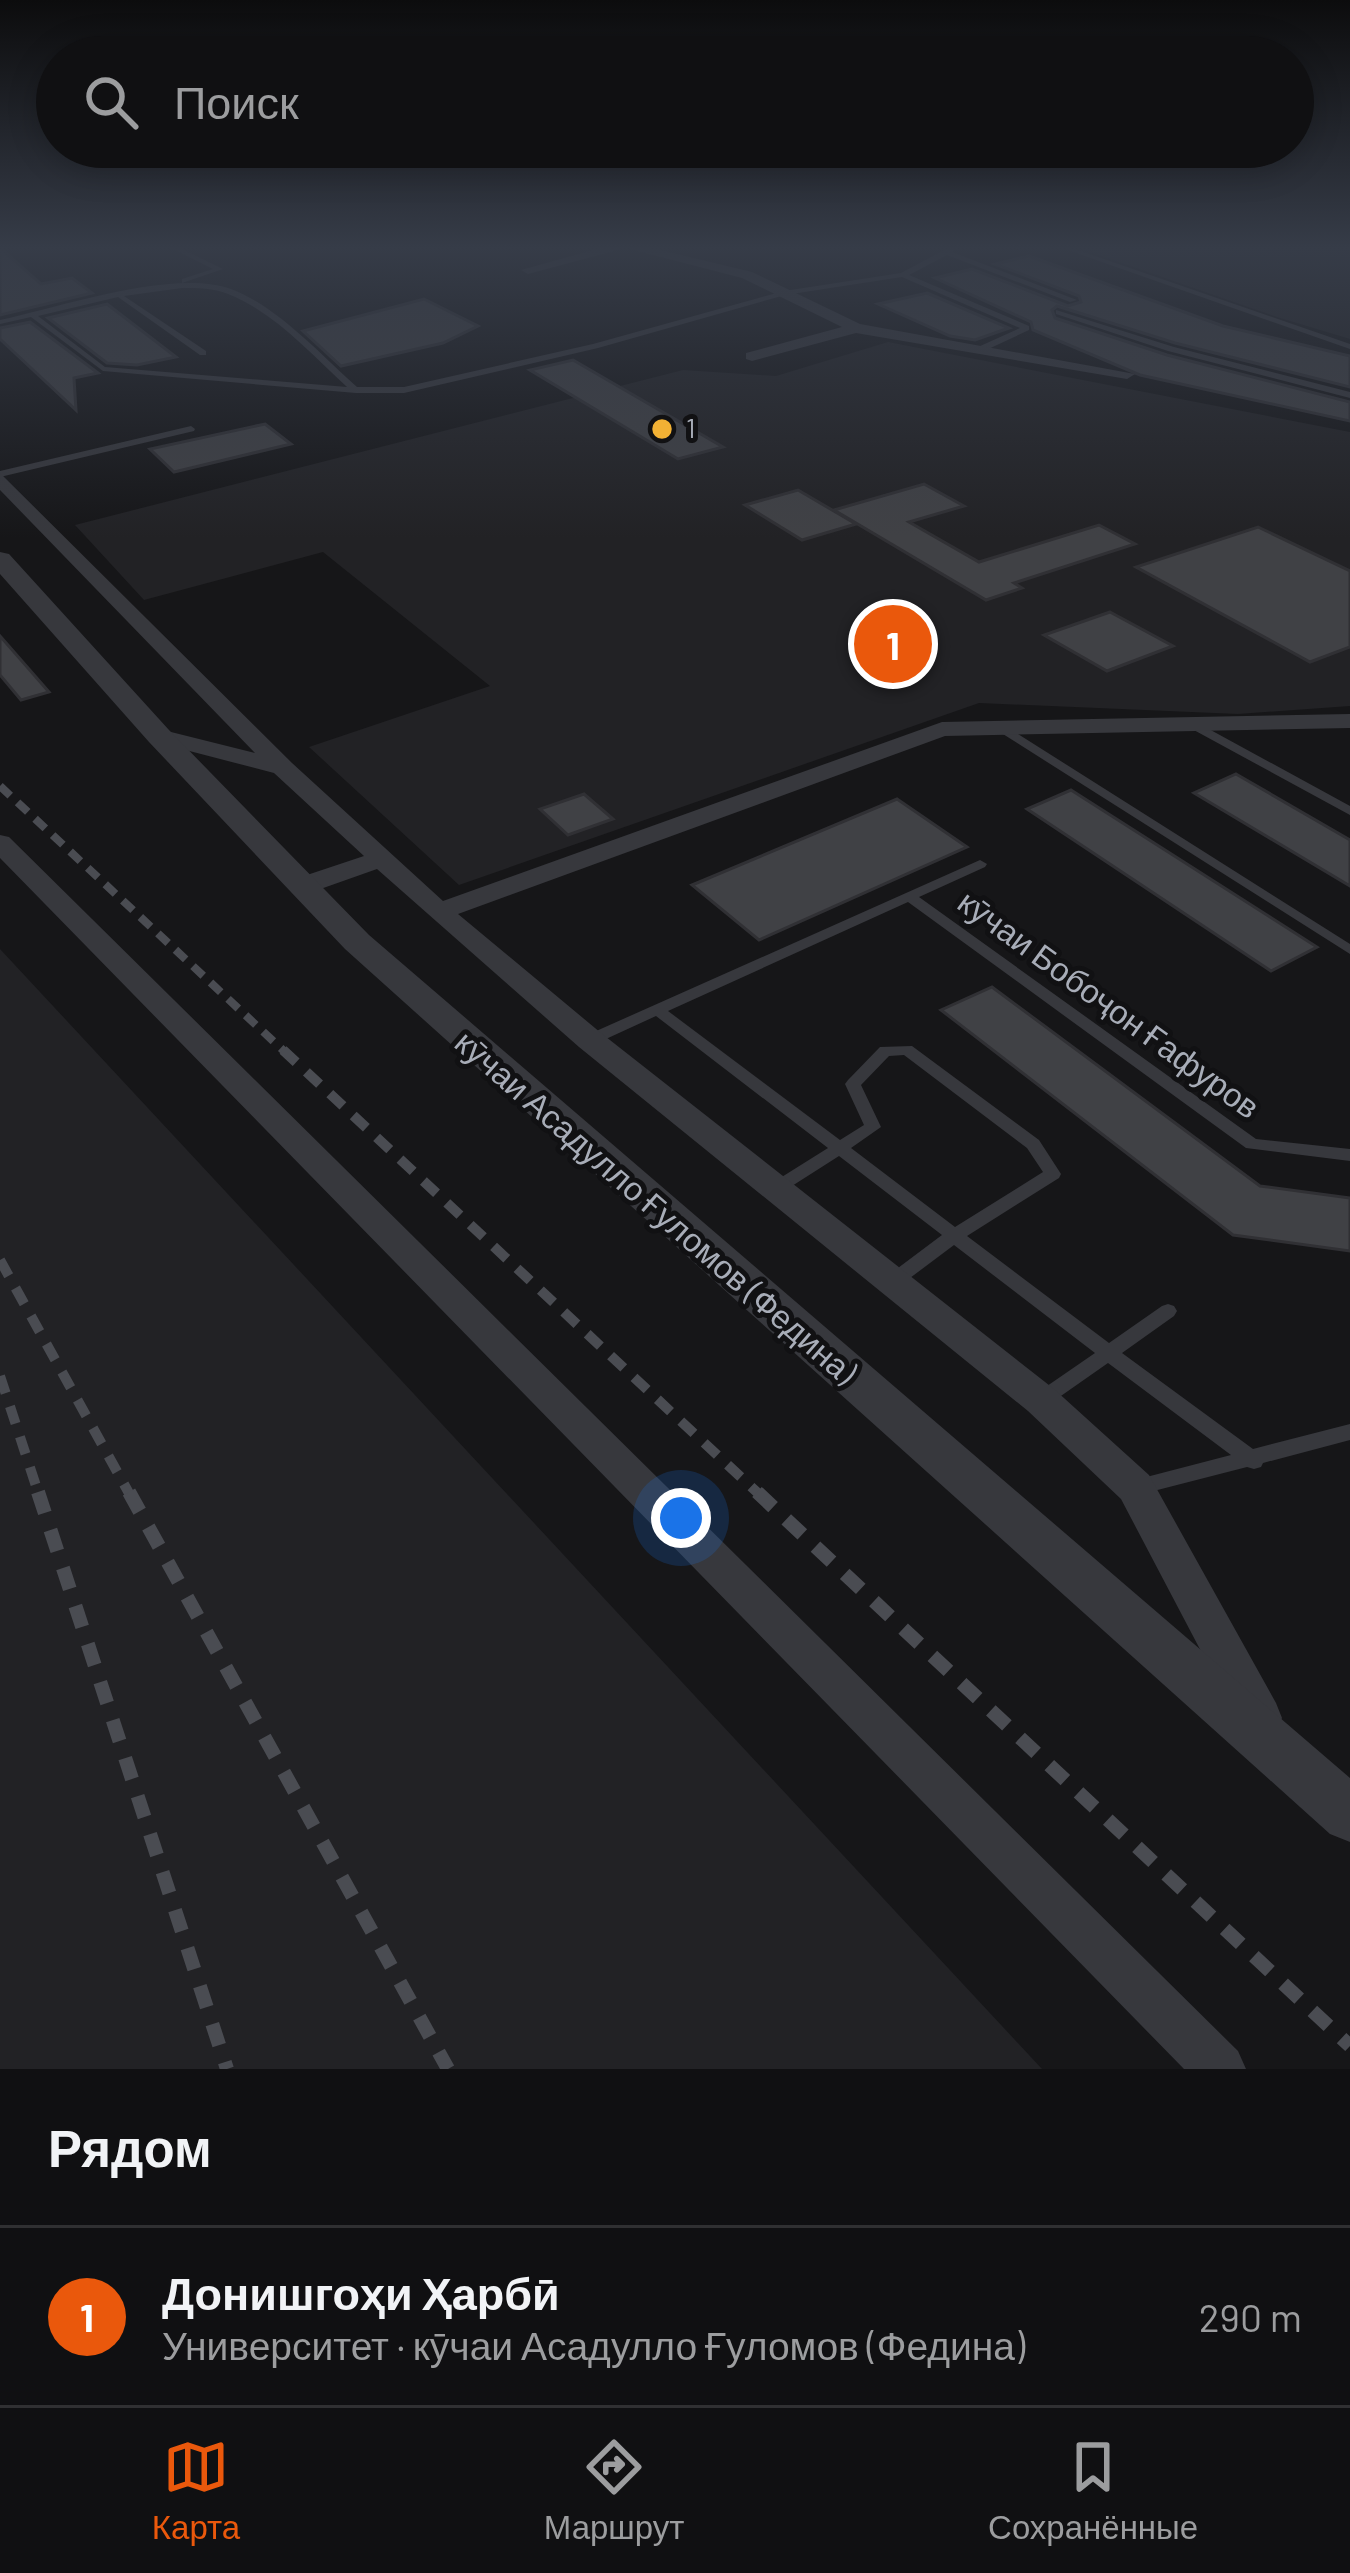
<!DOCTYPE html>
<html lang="ru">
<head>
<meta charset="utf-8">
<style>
  :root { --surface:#101012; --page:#1e1e20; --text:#f1f3f6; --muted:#9c9d9f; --line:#303032; --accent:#ea580c }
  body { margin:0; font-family:Barlow,sans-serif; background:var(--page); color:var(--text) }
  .you { position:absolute; left:681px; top:1518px; width:42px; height:42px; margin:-30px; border:9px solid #fff; border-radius:50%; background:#1a73e8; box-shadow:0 0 0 18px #1a73e833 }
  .badge { display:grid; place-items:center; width:78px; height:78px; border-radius:50%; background:var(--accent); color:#fff; font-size:39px; font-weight:700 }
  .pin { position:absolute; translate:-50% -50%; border:6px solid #fff; box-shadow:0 3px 12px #0006 }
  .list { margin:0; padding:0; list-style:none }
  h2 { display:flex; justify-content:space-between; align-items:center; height:156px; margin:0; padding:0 48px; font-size:51px }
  h2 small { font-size:39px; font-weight:400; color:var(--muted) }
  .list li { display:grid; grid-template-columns:78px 1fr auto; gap:36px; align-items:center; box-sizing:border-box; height:180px; padding:0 48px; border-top:3px solid var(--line) }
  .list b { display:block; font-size:45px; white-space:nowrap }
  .list p { margin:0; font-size:39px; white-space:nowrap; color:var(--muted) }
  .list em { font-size:39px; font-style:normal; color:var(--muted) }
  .icon { flex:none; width:66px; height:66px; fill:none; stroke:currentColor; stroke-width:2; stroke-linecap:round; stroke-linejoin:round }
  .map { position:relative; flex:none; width:1350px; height:2069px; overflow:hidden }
  .search { position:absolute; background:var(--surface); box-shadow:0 6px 30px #0003; left:36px; right:36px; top:36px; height:132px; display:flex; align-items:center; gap:30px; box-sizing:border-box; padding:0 42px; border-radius:66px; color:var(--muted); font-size:45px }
  .sheet { height:336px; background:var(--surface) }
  nav { display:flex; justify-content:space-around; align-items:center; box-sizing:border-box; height:168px; border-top:3px solid var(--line); background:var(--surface); font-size:33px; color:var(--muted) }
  nav a { display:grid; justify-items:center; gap:6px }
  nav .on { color:var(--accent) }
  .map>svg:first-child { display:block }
  .built { fill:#222225 }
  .building { fill:#404145; stroke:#303034; stroke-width:3 }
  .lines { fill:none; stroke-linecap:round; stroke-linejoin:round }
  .service { fill:#37383d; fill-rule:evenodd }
  .minor { fill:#37383d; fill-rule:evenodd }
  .tertiary { fill:#37383d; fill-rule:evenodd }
  .rail-far2 { stroke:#4a4c52; stroke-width:8; stroke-dasharray:14 10; stroke-linecap:butt }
  .rail-far1 { stroke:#4a4c52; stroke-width:10; stroke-dasharray:18 14; stroke-linecap:butt }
  .rail { stroke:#4a4c52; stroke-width:14; stroke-dasharray:22 18; stroke-linecap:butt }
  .poi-dot { fill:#f2b134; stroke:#111113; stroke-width:4.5 }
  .labels { text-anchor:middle; stroke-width:10; stroke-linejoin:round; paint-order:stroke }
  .far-poi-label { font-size:27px; fill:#a8adb8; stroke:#111113; text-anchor:start }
  .street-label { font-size:33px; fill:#a8adb8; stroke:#111113 }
</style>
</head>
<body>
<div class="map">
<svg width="1350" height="2069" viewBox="0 0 1350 2069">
  <rect width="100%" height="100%" fill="#161618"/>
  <!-- built -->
  <path class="built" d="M1079 248H1350V339L1277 317Z
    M888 342 1350 432V706L1238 714 979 703 459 885 309 747 490 686 323 552 144 600 75 525 683 370 776 376Z
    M0 949 1042 2069H0Z"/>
  <!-- building -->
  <path class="building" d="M0 248 41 284 72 278 92 293 0 315Z
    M1029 256 1223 326 1350 356V387L1175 343 1057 306 1052 310 1055 318 1167 355 1350 402V421L1140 375 1033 330 1031 322 935 278 972 269 1068 306 1081 302 1079 296 995 264Z
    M927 293 1009 328 975 340 950 336 878 304Z
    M424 299 478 326 443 343 341 366 303 331Z
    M107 304 176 357 137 365 107 363 48 318Z
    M30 322 98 373 74 378 76 410 0 339V328Z
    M573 360 723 447 678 459 530 370Z
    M265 424 291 444 174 472 150 449Z
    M924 484 964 506 909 522 979 562 1099 525 1135 544 1014 583 1022 588 986 600 834 510Z
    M798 490 856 524 802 540 745 505Z
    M1258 527 1350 571V647L1310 662 1136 567Z
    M1110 612 1173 646 1107 671 1044 635Z
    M0 636 49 692 21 700 0 675Z
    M1236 774 1350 840V886L1194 793Z
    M1071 790 1317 947 1271 971 1027 809Z
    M584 794 613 819 568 835 540 809Z
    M897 799 967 847 759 940 692 885Z
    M992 987 1260 1186 1350 1198V1251L1233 1235 941 1010Z"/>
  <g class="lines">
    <!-- service -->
    <path class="service" d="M171 248H180L223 269 182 283V279L213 269Z
      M948 248H957L952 252 1077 300 1070 302 947 255 909 275 1029 326V330L984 351H978V347L1020 328 902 277 785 295 598 348 404 393H356L103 371 31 317 0 324V320C60 307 174 268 231 289 277 306 321 355 357 387H404L593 344 784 291 901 273ZM182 288C198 288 213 288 228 294 274 312 311 354 347 387L105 367 38 316 118 297 200 355H206V351L124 296Z
      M1062 248H1072L1350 344V349Z
      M1056 310 1174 347 1350 392V398L1168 351 1056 314Z
      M191 426 195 429 194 431 0 477V471Z
      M999 722 1350 944V954L995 729V723Z
      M1196 722 1350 806V815L1192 729V723Z
      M980 860 987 864 985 867 919 897 1256 1139 1350 1149V1161L1246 1148 908 902 668 1011 840 1140 864 1125 845 1084 848 1080 880 1047 912 1046 1039 1140 1061 1174 1059 1178 967 1236 1109 1343 1162 1306 1168 1304 1174 1306 1177 1311 1174 1316 1122 1353 1253 1449 1350 1424V1440L1263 1463 1261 1467 1254 1469 1247 1467 1138 1495 1131 1493 1128 1487 1131 1481 1231 1455 1108 1363 1048 1405 1041 1408 1034 1405 1032 1400 1034 1395 1095 1353 954 1245 898 1287 892 1289 886 1287 883 1282 886 1277 942 1235 839 1156 781 1193H769L767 1189 769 1185 828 1148 656 1016 595 1044 590 1045 582 1040 585 1036ZM904 1055 1027 1148 1043 1172 955 1227 851 1148 881 1127 861 1085 889 1056Z"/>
    <!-- minor -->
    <path class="minor" d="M600 248H625L528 274 521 270Z
      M626 248H652L752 272 860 324 1135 374 1127 379 856 333 752 361 746 359V353L842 327 742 278Z
      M0 473 292 763 443 901 942 722 1350 714V728L945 736 458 914 601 1033 1054 1389 1149 1475 1276 1703 1282 1718 1276 1733 1260 1739 1244 1733 1121 1499 1028 1411 579 1047 377 869 312 892H292L289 886 292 880 364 856 274 773 151 741V731L159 729 255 753 0 490Z
      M0 835 9 837 1238 2051 1246 2069H1184L0 858Z"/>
    <!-- tertiary -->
    <path class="tertiary" d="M0 552 9 554 169 730 369 935 1350 1778V1842L1330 1834 345 949 149 742 0 574Z"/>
    <!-- rail-far2 -->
    <path class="rail-far2" d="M0 786 286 1053"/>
    <!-- rail-far1 -->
    <path class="rail-far1" d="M283 1050 760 1495
      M0 1260 130 1495
      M0 1376 39 1495"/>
    <!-- rail -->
    <path class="rail" d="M38 1492 227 2069
      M129 1492 448 2069
      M757 1492 1350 2046"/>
  </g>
  <!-- sky -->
  <linearGradient id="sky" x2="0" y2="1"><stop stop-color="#0c0c0d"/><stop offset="0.46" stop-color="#363c48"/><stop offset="1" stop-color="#363c48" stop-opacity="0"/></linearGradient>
  <rect width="1350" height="538" fill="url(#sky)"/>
  <!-- markers -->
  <circle class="poi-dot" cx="662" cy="429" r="12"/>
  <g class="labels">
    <!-- far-poi labels -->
    <g class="far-poi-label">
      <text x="686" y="438">1</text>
    </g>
    <!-- street labels -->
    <g class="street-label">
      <text transform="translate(1109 1004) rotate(36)" y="12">кӯчаи Бобоҷон Ғафуров</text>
      <text transform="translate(656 1207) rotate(41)" y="12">кӯчаи Асадулло Ғуломов (Федина)</text>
    </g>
  </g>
</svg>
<div class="you"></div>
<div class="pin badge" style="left:893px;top:644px">1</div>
<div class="search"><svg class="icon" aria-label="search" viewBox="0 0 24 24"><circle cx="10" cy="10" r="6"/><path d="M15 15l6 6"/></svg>Поиск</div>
</div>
<section class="sheet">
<h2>Рядом<small></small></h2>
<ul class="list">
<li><span class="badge">1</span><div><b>Донишгоҳи Ҳарбӣ</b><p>Университет · кӯчаи Асадулло Ғуломов (Федина)</p></div><em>290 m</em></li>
</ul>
</section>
<nav>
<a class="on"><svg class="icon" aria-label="map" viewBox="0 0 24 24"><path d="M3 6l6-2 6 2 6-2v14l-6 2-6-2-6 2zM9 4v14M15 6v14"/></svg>Карта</a>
<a><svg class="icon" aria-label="directions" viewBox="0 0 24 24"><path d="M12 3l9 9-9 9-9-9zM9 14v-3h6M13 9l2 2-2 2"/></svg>Маршрут</a>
<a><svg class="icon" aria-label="saved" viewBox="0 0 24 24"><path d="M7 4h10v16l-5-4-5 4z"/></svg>Сохранённые</a>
</nav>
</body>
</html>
